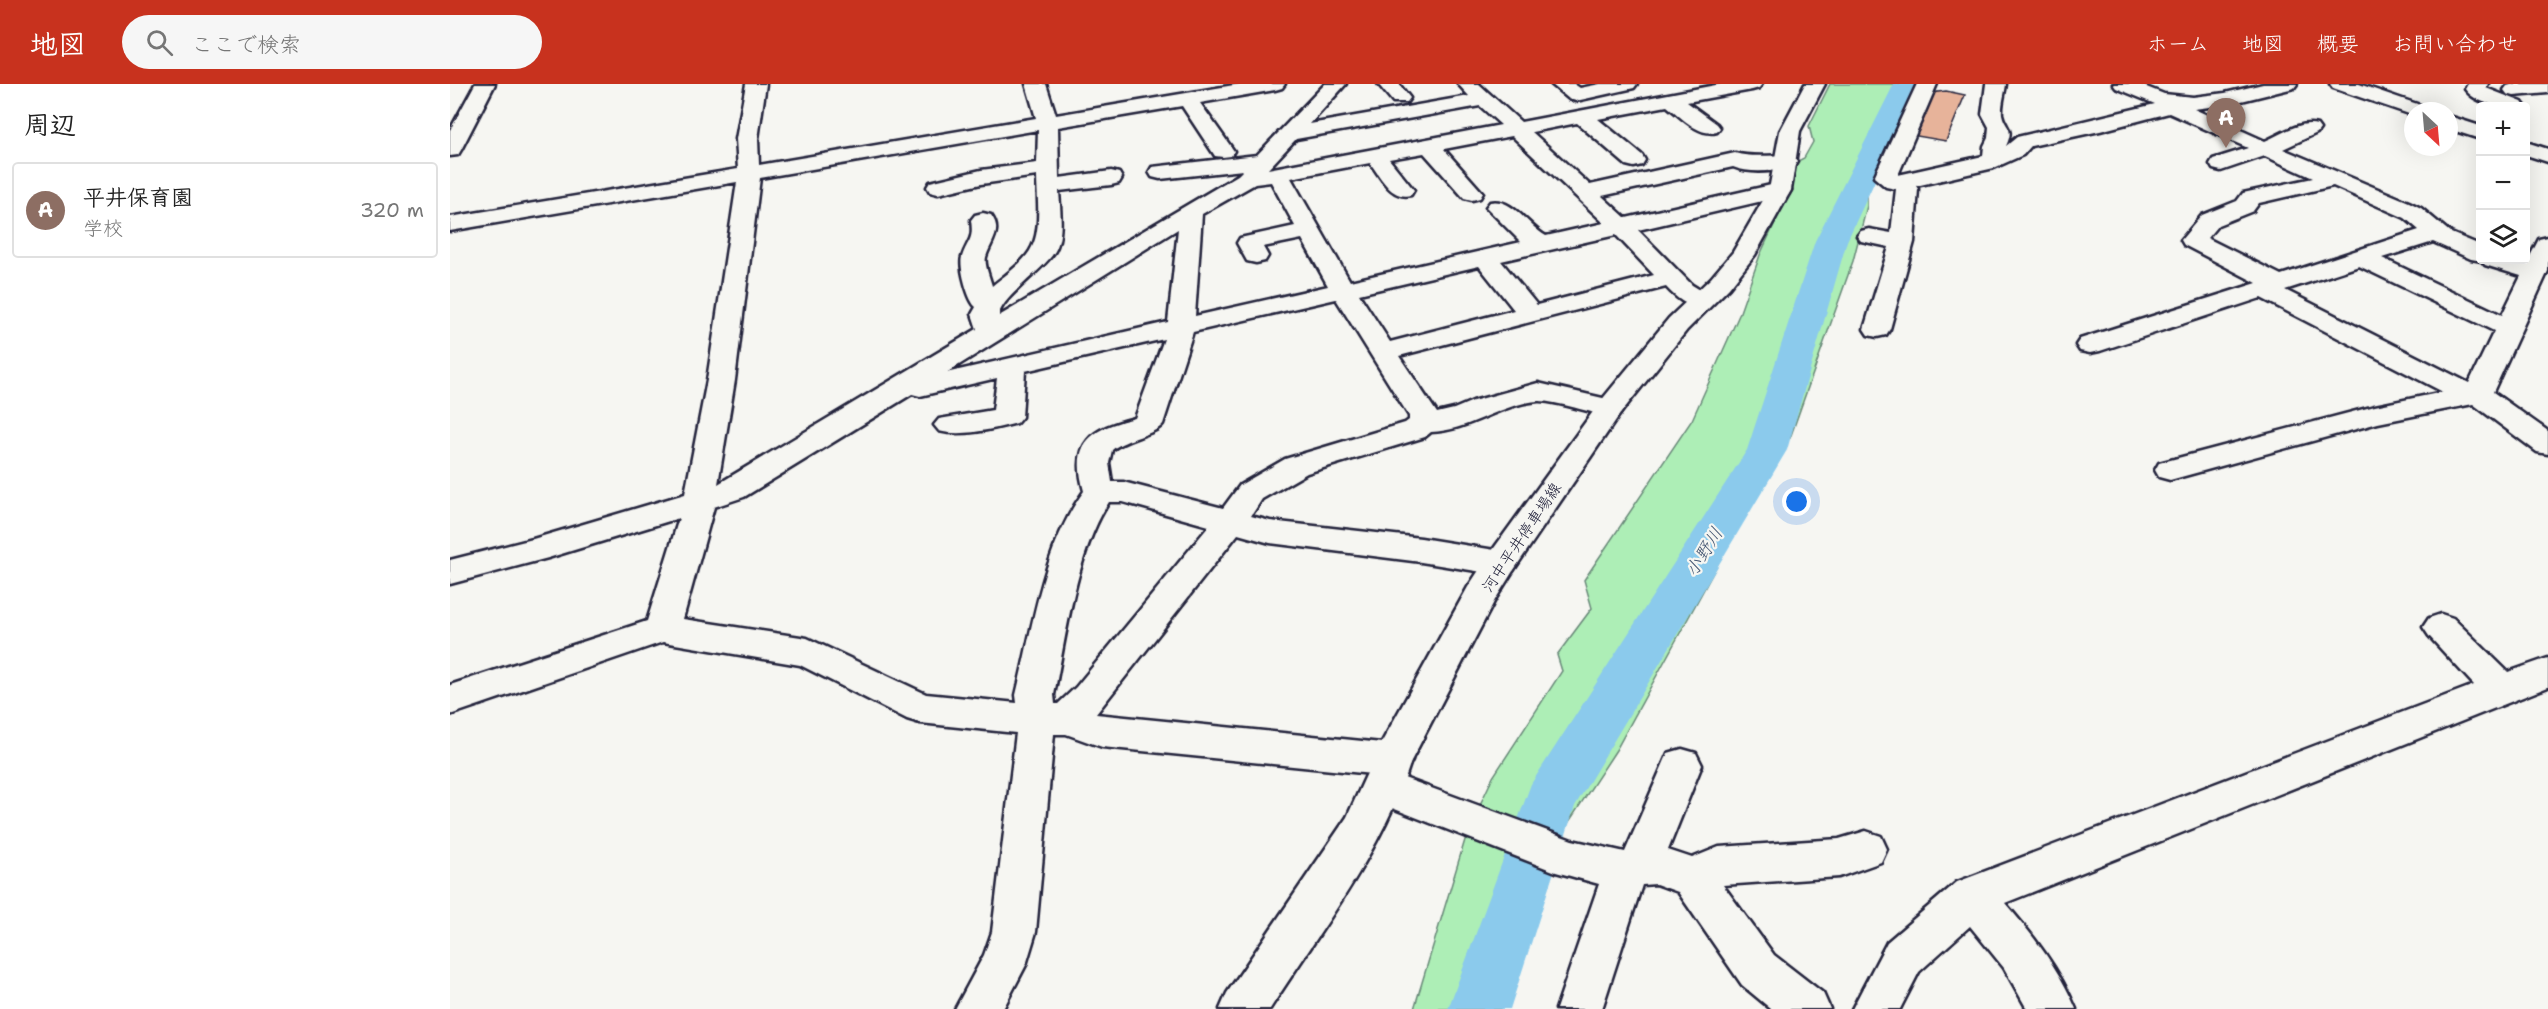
<!DOCTYPE html>
<html lang="ja">
<head>
<meta charset="utf-8">
<style>
  :root { --surface:#fff; --page:#f6f6f6; --text:#222; --muted:#767676; --line:#e0e0e0; --accent:#c8321e }
  body { margin:0; font-family:"Shantell Sans","Klee One",sans-serif; background:var(--page); color:var(--text) }
  .controls { position:absolute; right:18px; top:18px; display:grid; overflow:hidden; border-radius:6px; box-shadow:0 6px 24px #0002 }
  .controls button { width:54px; height:54px; display:grid; place-items:center; padding:0; border:0; border-bottom:2px solid var(--line); background:var(--surface); color:var(--text); font:30px sans-serif }
  .compass { position:absolute; left:1954px; top:18px; width:54px; height:54px; border-radius:50%; background:var(--surface); box-shadow:0 6px 24px #0002; rotate:154deg }
  .you { position:absolute; left:1347px; top:418px; width:21px; height:21px; margin:-15px; border:4px solid #fff; border-radius:50%; background:#1a73e8; box-shadow:0 0 0 9px #1a73e833 }
  .badge { display:grid; place-items:center; width:39px; height:39px; border-radius:50%; background:var(--accent); color:#fff; font-size:20px; font-weight:700 }
  .pin { position:absolute; translate:-50% -50px; filter:drop-shadow(0 2px 3px #0008) }
  .pin::after { content:''; position:absolute; top:32px; width:21px; height:18px; background:inherit; clip-path:polygon(0 0,100% 0,50% 100%) }
  .list { margin:0; padding:0; list-style:none }
  h2 { display:flex; justify-content:space-between; align-items:center; height:78px; margin:0; padding:0 24px; font-size:26px }
  h2 small { font-size:20px; font-weight:400; color:var(--muted) }
  .list li { display:grid; grid-template-columns:39px 1fr auto; gap:18px; align-items:center; box-sizing:border-box; height:96px; margin:0 12px 12px; padding:0 12px; border:2px solid var(--line); border-radius:6px }
  .list b { display:block; font-size:22px; white-space:nowrap }
  .list p { margin:0; font-size:20px; white-space:nowrap; color:var(--muted) }
  .list em { font-size:20px; font-style:normal; color:var(--muted) }
  .icon { flex:none; width:33px; height:33px; fill:none; stroke:currentColor; stroke-width:2; stroke-linecap:round; stroke-linejoin:round }
  .map { position:relative; flex:none; width:2098px; height:925px; overflow:hidden }
  header { display:flex; align-items:center; gap:36px; box-sizing:border-box; height:84px; padding:0 30px; background:var(--accent); color:#fff }
  header strong { font-size:28px }
  nav { display:flex; gap:33px; margin-inline-start:auto; font-size:21px }
  .search { width:420px; height:54px; background:var(--page); display:flex; align-items:center; gap:15px; box-sizing:border-box; padding:0 21px; border-radius:33px; color:var(--muted); font-size:22px }
  main { display:flex }
  aside { flex:1; background:var(--surface) }
  .map>svg:first-child { display:block }
  .green { fill:#adeeb6; stroke:#688878; stroke-width:1.5 }
  .lines { fill:none; stroke-linecap:round; stroke-linejoin:round }
  .river { fill:#8bcaec; fill-rule:evenodd }
  .building { fill:#e7b39a; stroke:#22223b; stroke-width:1.5 }
  .minor-casing { stroke:#22223b; stroke-width:5 }
  .major-casing { stroke:#22223b; stroke-width:5 }
  .minor { fill:#f6f6f2; fill-rule:evenodd }
  .major { fill:#f6f6f2; fill-rule:evenodd }
  .labels { text-anchor:middle; stroke-width:4.5; stroke-linejoin:round; paint-order:stroke }
  .street-label { font-size:16px; fill:#22223b; stroke:#f6f6f2 }
  .water-label { font-size:18px; font-style:italic; fill:#425470; stroke:#f6f6f2 }
</style>
</head>
<body>
<header>
<strong>地図</strong>
<div class="search"><svg class="icon" aria-label="search" viewBox="0 0 24 24"><circle cx="10" cy="10" r="6"/><path d="M15 15l6 6"/></svg>ここで検索</div>
<nav><a>ホーム</a><a>地図</a><a>概要</a><a>お問い合わせ</a></nav>
</header>
<main>
<aside>
<h2>周辺<small></small></h2>
<ul class="list">
<li><span class="badge" style="background:#8d6e63">A</span><div><b>平井保育園</b><p>学校</p></div><em>320 m</em></li>
</ul>
</aside>
<div class="map">
<svg width="2098" height="925" viewBox="0 0 2098 925">
  <rect width="100%" height="100%" fill="#f6f6f2"/>
  <filter id="ink" filterUnits="userSpaceOnUse"><feTurbulence type="fractalNoise" baseFrequency=".0167" numOctaves="2"/><feDisplacementMap in="SourceGraphic" scale="12" xChannelSelector="R" yChannelSelector="G"/><feConvolveMatrix kernelMatrix="1 2 1 2 8 2 1 2 1" color-interpolation-filters="sRGB"/></filter>
  <g filter="url(#ink)">
    <!-- green -->
    <path class="green" d="M1380 0H1463L1449 34 1417 96V122L1403 177 1340 354 1324 371 1294 432 1166 666 1092 779 1050 925H964L1018 746 1043 693 1112 587 1107 571 1142 524 1134 496 1242 336 1289 231 1310 171 1344 98 1346 78 1354 74 1363 58 1359 42Z"/>
    <g class="lines">
      <!-- river -->
      <path class="river" d="M1444 0H1470L1397 157 1337 366 1125 722 1060 925H998L1081 700 1297 366 1365 157Z"/>
    </g>
    <!-- building -->
    <path class="building" d="M1496 7 1515 11 1496 57 1461 51 1480 9Z"/>
    <g class="lines">
      <!-- minor casing -->
      <g class="minor-casing">
        <path id="minor" d="M25 0H45L11 66 8 71 0 72V46Z
          M296 0H316L308 55 309 81 586 34 576 0H596L606 31 790 0H835L832 4 825 6 750 19 784 67 781 72 773 73 765 72 732 22 608 43 609 94 661 87 669 89 672 94 669 99 661 101 609 107C610 125 614 151 605 167 594 186 549 215 549 232L788 91 793 86 710 95 702 93 699 88 702 83 807 71 875 0H896L860 40 1019 12 1008 0H1029L1071 38 1271 0H1312L1309 4 1302 6 1237 18 1267 40 1270 44 1267 48C1249 53 1231 33 1217 22L1148 35 1192 71 1195 76 1192 81 1184 83 1176 81 1127 39 1082 48 1140 101 1285 69C1305 75 1324 69 1344 73L1347 78 1344 83C1326 87 1300 90 1283 83L1152 112 1176 134 1330 99 1338 101 1341 106 1338 111 1188 146 1242 201 1260 212 1264 217 1260 222C1242 227 1228 216 1216 203L949 272 987 329 1004 325 1023 317 1088 299 1170 318 1174 324 1170 330 1160 333C1144 329 1101 316 1088 317 1050 320 1019 347 981 348L975 353 857 389 812 415 801 432 820 437 971 454 1051 467 1063 471 1068 479 1063 487 1051 491 971 478 820 459 788 450 646 630 942 660 956 665 962 676 956 687 946 691 1122 756 1175 768 1218 669 1232 665 1246 669 1252 681 1218 766 1242 774 1269 763 1389 755 1416 747 1431 752 1437 765 1431 778 1389 793 1273 801 1324 871 1373 909 1380 925H1321L1292 901 1228 808 1206 800 1192 801 1152 925H1106L1149 800 1106 788 919 715 913 703 922 690 652 663 616 650H604L586 848 576 881 553 925H505L534 871 542 848 566 649 470 639 457 635 350 581 213 558 0 631V601L197 537 229 434 98 474 0 500V476L83 455 235 410 257 296 287 98 0 147V133L288 85 286 55ZM1030 22 1051 41 818 85 846 55ZM588 46 587 79 531 86 480 98 477 103 480 108 488 110 531 100 587 92C587 113 592 143 582 163 575 178 555 191 542 202 540 194 534 181 536 173 541 157 553 147 541 131L533 129 525 131 521 136C524 157 518 155 512 173 509 182 518 217 526 223L522 230 527 245 268 400 285 296 310 94ZM1062 52 1154 139 1096 152C1078 142 1062 113 1040 118L1036 123 1071 158 900 197 841 94 920 79C931 93 941 116 961 111L964 106 939 75 974 69 1014 114 1022 116 1030 114 1033 109 994 65ZM821 98 845 142 790 154 787 159 797 177 806 179 815 177 818 172 813 163 852 155 878 202 745 232 752 130 805 100ZM728 145 718 238 496 289ZM1166 151 1204 191 1087 221 1051 177ZM1029 182 1064 226 940 258 909 210ZM886 215 959 332V336L955 339 835 375 790 401 773 424 673 398H662L659 379 662 366C676 354 705 351 713 340L743 248ZM714 255 685 334C641 345 620 358 634 407 592 465 583 543 566 611L567 619 476 610 357 554 233 535 264 423 294 413 462 310 470 312 547 294 543 326 489 335 484 341 489 347C512 353 544 345 567 339L572 333 575 287ZM659 418H673L759 442 626 603 608 620H605L604 611C616 553 626 468 659 418Z
          M928 0H949L960 14 957 18H943Z
          M1101 0H1124L1130 4 1150 0H1187L1184 4 1126 17 1119 15Z
          M1467 0H1487L1448 91 1533 72 1534 62 1538 54 1539 43 1532 30 1536 0H1556C1555 9 1551 21 1552 30 1555 45 1565 42 1556 62L1567 53 1705 20 1666 4 1663 0H1689L1714 10 1743 13 1775 9 1813 0H1847L1844 4 1775 21 1744 25 1815 57C1831 50 1851 36 1867 41L1870 45 1867 49 1833 65 1959 118 1971 124 2001 149 2030 161V176H2069L2077 178 2089 155 2098 153V187L2043 308 2098 347V370L2087 368 2023 320 1928 339 1720 396 1709 393 1705 386 1709 379 1925 322 1993 308 1811 214 1650 267 1640 269 1630 267 1626 261 1630 255 1807 199 1734 161 1731 156 1752 131 1787 117 1793 109 1863 94 1815 72 1771 87 1763 85 1760 80 1763 75 1798 64 1719 29 1650 47 1581 62 1573 71 1544 84 1466 102 1468 105 1464 158 1440 245 1436 251 1427 253 1418 251 1414 245 1439 163 1411 157 1407 152 1411 147 1419 145 1441 149 1446 105 1436 103 1424 93ZM1883 102 1955 134 1969 146 1831 191 1757 154 1768 141 1803 127 1809 119ZM1983 158 2021 175 2032 177 2035 181 2071 192 2052 231 1932 174ZM1909 182 2044 247 2019 299 1835 206Z
          M1880 0H1909L1976 23 1979 27H1963L1962 31 1883 4Z
          M2018 0H2038L2036 4 2072 18 2075 22C2057 24 2027 22 2015 5Z
          M2064 0H2098V9L2064 12 2057 10 2054 6 2057 2Z
          M1999 32 2030 42V55L1999 45Z
          M2076 58 2098 65V78L2076 71Z
          M1991 530 2003 534 2058 588 2098 574V603L1555 819C1583 851 1609 885 1626 925H1577L1554 884 1520 842 1469 888 1450 925H1402L1437 858 1507 798 2024 601 1979 552 1973 543 1979 534Z"/>
      </g>
      <!-- major casing -->
      <g class="major-casing">
        <path id="major" d="M1355 0H1375L1350 47 1341 106 1305 171 1279 204 1237 246 1170 330 1063 487 1045 516 961 677C933 766 870 847 820 925H770L777 909 897 733 928 665 1018 503 1039 471 1150 318 1219 234 1261 194 1283 168 1319 106 1330 47Z"/>
      </g>
      <!-- minor -->
      <use href="#minor" class="minor"/>
      <!-- major -->
      <use href="#major" class="major"/>
    </g>
  </g>
  <g class="labels">
    <!-- street labels -->
    <g class="street-label">
      <text transform="translate(1071 453) rotate(-56)" y="6">河中平井停車場線</text>
    </g>
    <!-- water labels -->
    <g class="water-label">
      <text transform="translate(1254 468) rotate(-58)" y="6">小野川</text>
    </g>
  </g>
</svg>
<div class="controls">
<button>+</button>
<button>−</button>
<button><svg class="icon" aria-label="layers" viewBox="0 0 24 24"><path d="M12 4l9 5-9 5-9-5zM3 14l9 5 9-5"/></svg></button>
</div>
<svg class="compass" viewBox="-18 -18 36 36"><path d="M0-13l5 13h-10z" fill="#e53935"/><path d="M0 13l5-13h-10z" fill="#767676"/></svg>
<div class="you"></div>
<div class="pin badge" style="left:1776px;top:64px;background:#8d6e63">A</div>
</div>
</main>
</body>
</html>
